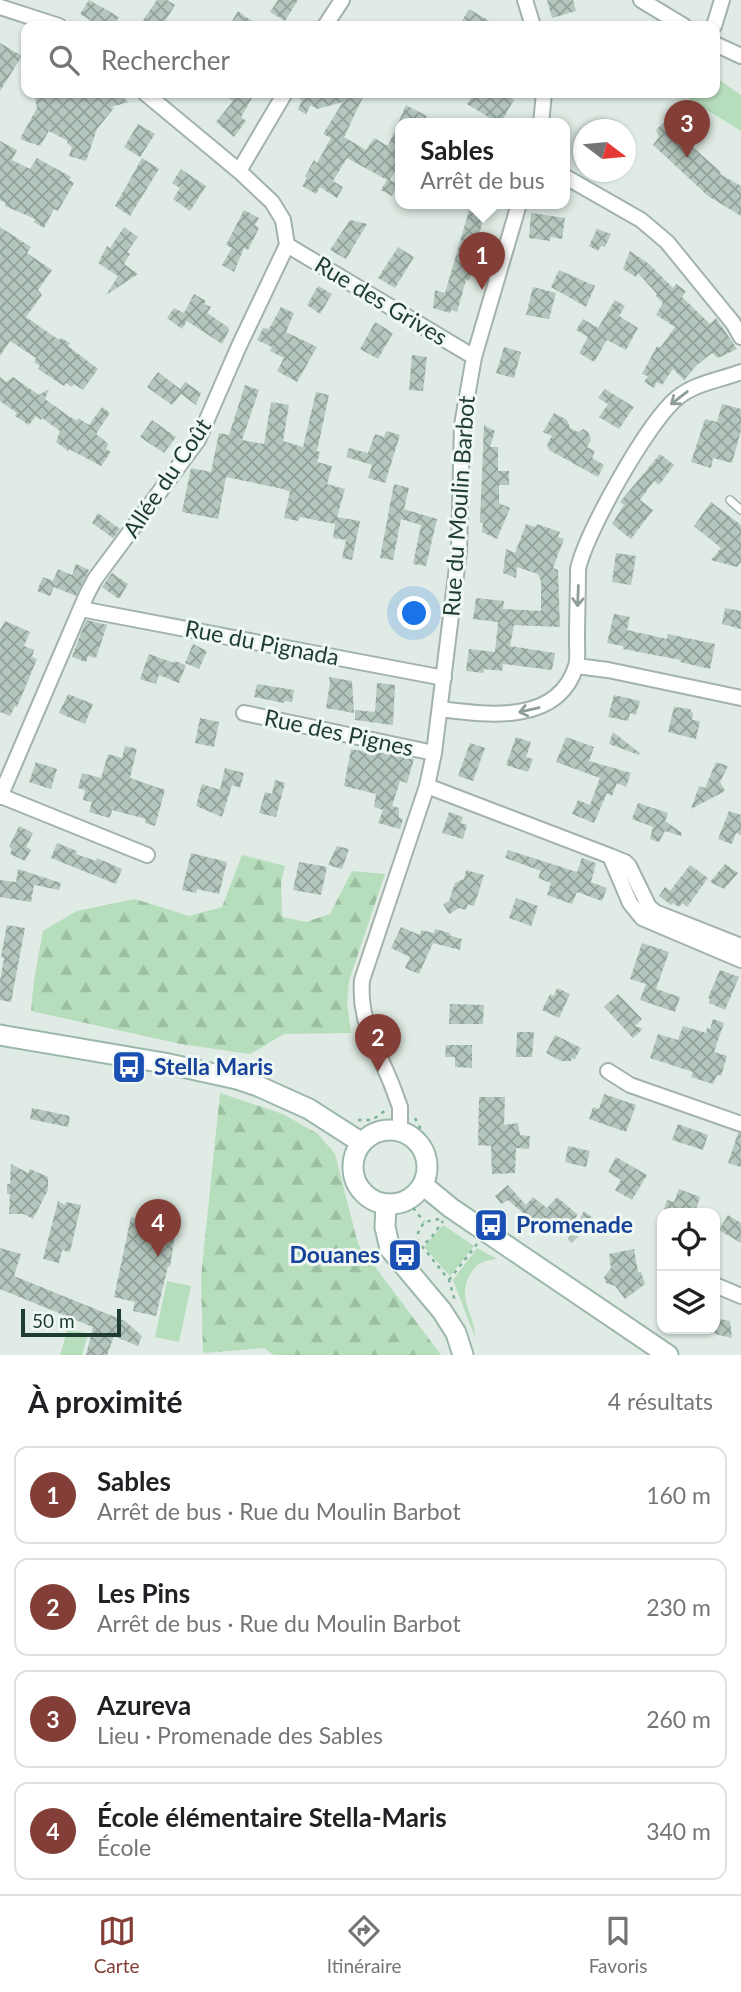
<!DOCTYPE html>
<html lang="fr">
<head>
<meta charset="utf-8">
<style>
  :root { --surface:#fff; --page:#f2f2f2; --text:#202124; --muted:#757577; --line:#e0e0e0; --accent:#833f37 }
  body { margin:0; font-family:Lato,sans-serif; background:var(--page); color:var(--text) }
  .controls { position:absolute; right:21px; bottom:21px; display:grid; overflow:hidden; border-radius:14px; box-shadow:0 2px 5px #0004 }
  .controls button { width:63px; height:63px; display:grid; place-items:center; padding:0; border:0; border-bottom:2px solid var(--line); background:var(--surface); color:var(--text); font:35px sans-serif }
  .compass { position:absolute; left:573px; top:119px; width:63px; height:63px; border-radius:50%; background:var(--surface); box-shadow:0 2px 5px #0004; rotate:106deg }
  .scale { position:absolute; left:21px; bottom:18px; width:100px; box-sizing:border-box; padding-left:7px; border:4px solid #1f3c31; border-top:0; font-size:19px; line-height:24px; white-space:nowrap; color:#1f3c31; -webkit-text-stroke:5px #f0f8f3; paint-order:stroke }
  .you { position:absolute; left:415px; top:614px; width:24px; height:24px; margin:-18px; border:5px solid #fff; border-radius:50%; background:#1a73e8; box-shadow:0 0 0 10px #1a73e833 }
  .badge { display:grid; place-items:center; width:46px; height:46px; border-radius:50%; background:var(--accent); color:#fff; font-size:23px; font-weight:700 }
  .pin { position:absolute; translate:-50% -58px; filter:drop-shadow(0 2px 4px #0008) }
  .pin::after { content:''; position:absolute; top:37px; width:24px; height:21px; background:inherit; clip-path:polygon(0 0,100% 0,50% 100%) }
  .popup { position:absolute; left:395px; top:118px; width:175px; height:91px; box-sizing:border-box; display:grid; place-content:center; border-radius:14px; background:var(--surface); filter:drop-shadow(0 2px 5px #0005); font-size:23px; white-space:nowrap; color:var(--muted) }
  .popup b { font-size:26px; color:var(--text) }
  .popup::after { content:''; position:absolute; left:50%; top:100%; margin-left:-14px; border:14px solid transparent; border-top-color:var(--surface) }
  .list { margin:0; padding:0; list-style:none }
  h2 { display:flex; justify-content:space-between; align-items:center; height:91px; margin:0; padding:0 28px; font-size:30px }
  h2 small { font-size:23px; font-weight:400; color:var(--muted) }
  .list li { display:grid; grid-template-columns:46px 1fr auto; gap:21px; align-items:center; box-sizing:border-box; height:98px; margin:0 14px 14px; padding:0 14px; border:2px solid var(--line); border-radius:14px }
  .list b { display:block; font-size:26px; white-space:nowrap }
  .list p { margin:0; font-size:23px; white-space:nowrap; color:var(--muted) }
  .list em { font-size:23px; font-style:normal; color:var(--muted) }
  .icon { flex:none; width:38px; height:38px; fill:none; stroke:currentColor; stroke-width:2; stroke-linecap:round; stroke-linejoin:round }
  .map { position:relative; flex:none; width:741px; height:1355px; overflow:hidden }
  .search { position:absolute; background:var(--surface); box-shadow:0 2px 5px #0004; left:21px; right:21px; top:21px; height:77px; display:flex; align-items:center; gap:18px; box-sizing:border-box; padding:0 24px; border-radius:14px; color:var(--muted); font-size:26px }
  .sheet { height:539px; background:var(--surface) }
  nav { display:flex; justify-content:space-around; align-items:center; box-sizing:border-box; height:98px; border-top:2px solid var(--line); background:var(--surface); font-size:19px; color:var(--muted) }
  nav a { display:grid; justify-items:center; gap:4px }
  nav .on { color:var(--accent) }
  .map>svg:first-child { display:block }
  .grass { fill:#b6debc }
  .forest { fill:url(#forest-firs) }
  .building { fill:url(#building-cross-hatch) }
  .lines { fill:none; stroke-linecap:round; stroke-linejoin:round }
  .lane-casing { stroke:#a2b3ab; stroke-width:10 }
  .street-casing { stroke:#a2b3ab; stroke-width:18 }
  .secondary-casing { stroke:#9db8ab; stroke-width:23 }
  .path { stroke:#7db19b; stroke-width:2.5; stroke-dasharray:3.5 5; stroke-linecap:butt }
  .lane { stroke:#fff; stroke-width:7 }
  .street { stroke:#fff; stroke-width:14 }
  .secondary { stroke:#fff; stroke-width:19 }
  .oneway { stroke:#8f9e98 }
  .labels { text-anchor:middle; stroke-width:6; stroke-linejoin:round; paint-order:stroke }
  .street-label { font-size:23px; fill:#1f3c31; stroke:#f0f8f3 }
  .transit-label { font-size:23px; font-weight:bold; fill:#164399; stroke:#f0f8f3; text-anchor:start }
</style>
</head>
<body>
<div class="map">
<svg width="741" height="1355" viewBox="0 0 741 1355">
  <defs>
    <pattern id="forest-firs" width="22" height="20" patternUnits="userSpaceOnUse" patternTransform="scale(1.75)"><rect width="22" height="20" fill="#b6debc"/><path d="M5 1l3.5 6h-7zM16 11l3.5 6h-7z" fill="#9cbfa2"/></pattern>
    <pattern id="building-cross-hatch" width="8" height="8" patternUnits="userSpaceOnUse" patternTransform="scale(1.75)"><rect width="8" height="8" fill="#b4c6bd"/><path d="M0 0l8 8M0 8l8-8" fill="none" stroke="#92a29a"/></pattern>
  </defs>
  <rect width="100%" height="100%" fill="#dfebe4"/>
  <!-- grass -->
  <path class="grass" d="M715 77 741 95V131L688 98 691 93H715Z
    M443 1225 474 1246 450 1276 424 1247Z
    M477 1248 497 1259C487 1260 478 1262 472 1271 455 1298 474 1311 475 1337L453 1280Z
    M167 1281 191 1286 179 1342 155 1337Z
    M68 1329 88 1334 82 1355H60Z"/>
  <!-- forest -->
  <path class="forest" d="M242 855 285 866 281 882 282 917 306 922 330 914 352 871 385 874 349 981 347 1003 351 1033 284 1034 250 1054 181 1044 31 1011 34 980 43 931 77 911 135 899 189 916 222 907Z
    M220 1093 283 1114 318 1134 335 1154 358 1244 441 1355H274L264 1348 203 1353 201 1277Z"/>
  <!-- building -->
  <path class="building" d="M89 0 119 17 113 26H100L80 14Z
    M157 0H167L175 5 162 26H139Z
    M278 0H298L285 21 270 12Z
    M547 0H573L576 11 552 18Z
    M469 9 498 26H459Z
    M238 11 246 17 262 26H229Z
    M0 43 22 56 0 91Z
    M34 93H116L129 102 111 107 114 108 97 129 86 161 69 156 72 147 67 143 68 141 49 131 40 146 20 139 37 108Z
    M220 93H255L241 117 246 121 234 137 216 122 233 101Z
    M295 93H365L344 137 366 150 374 138 388 146 406 105 427 116 423 124H400V163L390 180 398 185 392 196 381 190 387 180 347 158 333 181 343 187 337 198 320 187 316 194 302 186 307 178 305 176 314 160 317 163 331 138 323 134 343 102 317 109 311 105 306 114 298 110 302 100 294 95Z
    M474 93H502L514 100 500 124 467 104Z
    M664 122 721 172 720 174 741 186V216L708 196 653 145 659 137 656 130Z
    M138 124 155 134 140 157 124 147Z
    M0 141 17 150 12 160 30 169 37 158 71 177 69 180 74 183 58 211 54 209 44 228 34 222 35 219 5 206 6 203 0 200Z
    M142 158 159 169 130 216 115 206Z
    M181 169 206 186 190 211 173 199 180 188 172 183Z
    M471 204H489L474 248 478 250 469 281 466 280 457 312 451 310 450 313 433 308 435 290 445 293Z
    M244 210 259 218 255 225 259 228 248 250 244 248 234 272 222 265 232 248 226 245Z
    M531 213 565 218 562 239 551 237 550 241 529 238Z
    M350 220 367 224 346 259 330 250Z
    M0 227 31 247 27 253 52 270 38 290 42 295 26 317 59 340 61 338 70 343 68 346 98 369 83 390 74 384 72 387 66 383 64 386 38 369 40 366 34 362 36 358 10 341 0 356Z
    M124 227 138 237 127 252 130 254 124 264 138 274 106 295 118 276 98 263 107 246 110 248Z
    M597 229 611 234 605 247 601 246 598 251 589 246Z
    M398 247 414 257 395 288 378 278Z
    M630 251 649 264 673 288 676 284 686 291 682 297 710 324 716 318 737 349 718 358 712 353 697 365 684 380 673 369 662 385 657 382 654 388 644 382 648 376 642 374 657 346 660 348 675 327 656 315 663 303 656 296 657 294 638 273 636 277 623 269Z
    M559 270 595 286 586 307 551 287Z
    M318 286 332 294 320 314 307 305Z
    M533 287 556 293 549 319 526 315Z
    M194 294 206 301 204 304 211 307 207 313 228 327 229 330 222 344 187 321 182 329 167 318 174 308 184 313Z
    M615 300 625 306 619 316 638 328 626 350 607 340 594 362 579 353 588 337 576 330 583 319 598 328Z
    M281 307 294 313 286 332 317 347 297 382 277 371 284 358 270 351 272 347 257 340 263 328 269 329Z
    M375 322 393 333 378 359 360 349Z
    M504 347 521 352 514 378 496 373Z
    M412 355 427 357 423 391 409 390Z
    M158 372 180 389 185 382 201 393 196 405 181 394 172 405 147 387Z
    M0 377 6 382 13 377 39 395 49 389 45 399 67 415 77 421 78 418 89 425 102 407 110 413 96 434 106 442 108 445 106 449 111 452 101 466 69 449 68 451 56 442 60 431 42 418 41 420 36 416 29 425 15 416 17 413 0 401Z
    M245 385 259 390 242 440 264 444 271 402 289 405 283 441 303 447 316 392 329 395 317 451 320 452 317 462 332 466 327 484 345 489 337 517 360 521 352 560 342 558 346 540 333 538 336 519 335 524 300 517 298 521 284 518 290 492 283 489 226 477 218 519 182 512 191 468 211 472 219 433 229 435Z
    M605 389 634 407 619 429 599 417 608 404 598 398Z
    M722 404 741 409V430L732 463 713 458 711 468 691 462 705 419 717 422Z
    M554 413 567 420 570 428 578 432 583 429 588 432 591 440 587 447 595 451 592 458 604 465 598 477 549 450 547 444 552 436 543 432Z
    M152 420 176 437 164 453 140 437Z
    M484 425 495 431 490 447H498V471H509V485H499V503L510 508 497 539 482 532 483 523 480 522Z
    M386 431 400 435 385 483 368 478 372 465 346 457 349 448 368 453 375 434 384 437Z
    M660 454 674 465 659 485 654 481 640 500 653 510 631 539 612 524 624 505 620 502Z
    M394 484 409 488 404 509 437 519 426 566 413 564 421 525 401 519 393 560 380 558Z
    M711 502 741 525V562L737 567 711 560 721 548 694 526Z
    M98 513 120 529 113 538 92 523Z
    M526 524 536 527 537 524 560 532 558 537 564 539 553 568 558 570 560 627 514 625 510 646 555 653 552 670 503 664 502 671 484 669V673L466 671 469 649 495 652 498 622 473 619 476 598 504 601 503 609 541 611V581L538 574 517 567 516 578 503 573 506 549 515 553Z
    M616 553 636 556 631 585 612 582Z
    M76 564 89 570 76 596 54 587 50 596 37 591 43 577 53 581 58 569 72 575Z
    M112 573 128 584 119 599 102 587Z
    M725 608 741 611V629L722 624Z
    M614 614 630 617 627 630 667 639 668 634 715 644 710 669 680 662 681 660 623 649V646L607 643Z
    M86 620 107 625 96 658 88 656 86 662 72 657Z
    M5 621 30 632 24 646 34 650 32 657 37 659 17 707 15 706 10 716 0 712V630Z
    M193 644 207 651 199 669 185 663Z
    M149 654 174 663 175 661 186 665 179 683 159 675 156 684 140 679Z
    M329 677 352 681 354 713 326 708 330 683Z
    M377 683 395 685 393 725 355 720V710L375 712Z
    M257 684 294 690 292 702 285 701 284 703 254 697Z
    M68 694 93 704 85 724 59 713Z
    M614 695 640 701 636 715 630 713 628 721 608 717Z
    M674 707 690 709 693 714 692 720 700 721 696 739 668 732Z
    M200 718 219 722 214 747 195 743Z
    M613 732 640 753 639 755 609 744Z
    M516 737 531 742 526 757 533 759 528 772 506 765Z
    M566 737 594 747 589 761 631 773 626 787 617 783 612 796 607 793 594 823 572 814 578 800 590 805 600 778 556 762Z
    M470 743 485 748 473 781 458 776Z
    M125 746 137 749 130 778 165 790 155 826 145 823 146 819 112 810 110 818 89 812 92 802 83 800 85 790 78 788 82 773 101 778 108 754 122 758Z
    M351 749 376 754V751L414 759 407 783 400 781 392 806 399 808V818L403 819 400 829 378 823 383 810 374 807 376 794 344 786Z
    M36 762 57 769 51 789 29 782Z
    M716 762 728 766 720 782 725 791 691 809 699 786 705 788Z
    M225 768 244 773 240 788 232 785 222 817 196 806 202 784 220 790Z
    M275 780 285 783 276 817 259 813 265 792 272 794Z
    M638 803 668 813 665 821 682 833 681 836 665 831 659 842 650 839 653 827 632 819Z
    M729 811 741 815V835L736 833 732 844 718 839Z
    M449 812 463 817 461 823 467 825 463 839 442 833Z
    M19 826 33 833 26 847 31 850 25 861 10 854 12 849 9 847Z
    M57 843 77 851 76 854 96 861 97 858 122 869 116 884 51 858Z
    M337 846 349 849 342 869 328 865Z
    M508 850 577 872 582 858 596 863 591 882 607 888 602 901 577 892 572 904 547 895 551 883 538 878 541 871 505 858Z
    M191 853 227 862 219 894 197 889 196 893 182 890Z
    M299 862 327 867 321 895 293 890Z
    M725 864 738 873 724 889 710 882Z
    M690 865 708 878 687 907 682 903 679 907 673 903 671 905 659 896 665 887 670 891Z
    M18 869 61 883 59 890 34 885 31 902 0 897V880L16 882Z
    M466 870 484 875 474 906 468 904 466 910 459 908 449 914 443 904 449 901 455 883 464 879Z
    M516 898 538 906 531 926 509 918Z
    M7 925 25 928 11 1002 0 1000V981L4 958 1 957Z
    M401 927 420 935 421 930 434 933 435 929 450 933 449 935 462 939 460 950 433 943 419 974 405 968 410 957 391 948Z
    M642 943 669 952 656 989 680 997 675 1012 640 1000 646 984 630 979Z
    M720 970 739 977 725 1010 709 1003 710 999 708 998Z
    M557 988 570 994 559 1018 542 1010 550 994 554 996Z
    M618 994 642 1019 635 1026 643 1029 633 1038 604 1007Z
    M450 1004 484 1005 483 1024H449Z
    M713 1019 724 1023 714 1052 727 1056 721 1076 717 1075 713 1084 691 1077 693 1072 650 1058 658 1034 678 1040 683 1026 706 1033 707 1028 710 1029Z
    M517 1032H534L532 1057H516Z
    M555 1035 581 1048 575 1059 572 1058 571 1061H561L546 1053Z
    M446 1045H472V1068L455 1067V1057H445Z
    M604 1094 636 1105 626 1132 589 1119 593 1107 599 1109Z
    M479 1097H505L504 1125 518 1123 520 1135 530 1136 529 1149 516 1148 515 1173 492 1174 491 1146 478 1145Z
    M32 1108 70 1116 68 1127 30 1119Z
    M678 1124 708 1135 703 1150 672 1140Z
    M738 1133H741V1167L728 1163Z
    M568 1146 590 1151 586 1167 565 1162Z
    M616 1157 647 1175 632 1200 615 1190 621 1180 608 1172Z
    M11 1164 28 1173 30 1169 48 1177V1190L33 1219 24 1214H9L10 1194H7V1184H10Z
    M508 1185 526 1205 533 1197 547 1208 557 1197 577 1214 574 1229 584 1211 594 1219 572 1243 568 1239 574 1229 561 1219 547 1234 508 1200 501 1204 495 1196Z
    M679 1189 700 1197 696 1209 701 1211V1213H663L667 1200 674 1202Z
    M58 1201 65 1205 66 1202 81 1205 70 1252 62 1250 59 1263 43 1259Z
    M728 1215 741 1223V1243L719 1230Z
    M131 1217 146 1221 143 1230 162 1224 176 1228 170 1267 168 1266 156 1316 133 1311 135 1302 114 1297Z
    M0 1248 21 1254 14 1276 125 1321 142 1336 138 1346 114 1336 107 1355H86L93 1327 0 1289Z
    M634 1249 638 1272H641L645 1284 625 1299 615 1286 606 1283 604 1277 611 1268 609 1254Z
    M715 1318 730 1321 732 1338 715 1334Z"/>
  <g class="lines">
    <!-- lane casing -->
    <g class="lane-casing">
      <path id="lane" d="M730 500 741 510"/>
    </g>
    <!-- street casing -->
    <g class="street-casing">
      <path id="street" d="M525 0 533 26
        M641 0 684 26
        M0 7 59 26
        M325 26 342 0
        M714 26 722 0
        M715 44 741 56
        M145 93 239 171
        M541 124 544 93
        M564 176 641 220 667 242 733 323 741 337
        M287 245 474 357
        M81 609 444 678
        M576 666 608 670 741 698
        M440 709C487 715 558 725 576 666 578 659 577 648 577 640 577 616 578 593 578 569 586 532 648 422 677 398 695 383 720 380 741 372
        M244 713 434 753
        M427 786 610 856 630 903 642 918 741 960
        M1 796 147 855
        M0 797 87 594 95 579 198 440 239 346 287 245 283 220 272 202 239 171 285 93
        M610 856 625 862 629 866 649 907 655 912 741 946
        M608 1071 630 1085 741 1124
        M400 1131V1107L397 1099C383 1056 358 1027 362 980L427 786 434 753 459 551 462 425 474 357 519 204
        M715 1285 741 1296"/>
    </g>
    <!-- secondary casing -->
    <g class="secondary-casing">
      <path id="secondary" d="M0 1035 164 1063 237 1079 258 1086 309 1109 362 1143
        M353 1167a37 37 0 1 1 74 0a37 37 0 1 1-74 0Z
        M423 1185 451 1208 668 1355
        M386 1205 385 1227 390 1249 442 1311 456 1333 463 1355"/>
    </g>
    <!-- path -->
    <path class="path" d="M415 1118 433 1153 435 1173
      M358 1120H372L386 1110
      M408 1201 424 1222
      M439 1219 424 1222 418 1233 417 1240 449 1280 455 1301
      M413 1254 431 1238 443 1221
      M449 1280 477 1244"/>
    <!-- lane -->
    <use href="#lane" class="lane"/>
    <!-- street -->
    <use href="#street" class="street"/>
    <!-- secondary -->
    <use href="#secondary" class="secondary"/>
  </g>
  <!-- one-way arrows -->
  <defs><path id="oneway-shaft" d="M-6 0H5M1.5-3L5.5 0L1.5 3" fill="none" stroke-width="1.6" stroke-linecap="round" stroke-linejoin="round" transform="scale(1.75)"/></defs>
  <g class="oneway">
    <use href="#oneway-shaft" transform="translate(679 398) rotate(142)"/>
    <use href="#oneway-shaft" transform="translate(578 596) rotate(92)"/>
    <use href="#oneway-shaft" transform="translate(529 710) rotate(167)"/>
  </g>
  <!-- icons -->
  <defs>
    <g id="bus-square" transform="scale(1.75)"><rect x="-9" y="-9" width="18" height="18" rx="4" fill="#1a4fb4" stroke="#f0f8f3"/><path d="M-5-6H5V4H4V6H2V4H-2V6H-4V4H-5ZM-3.5-4V0h7V-4ZM-3.5 1.2v1.5H-2V1.2ZM2 1.2v1.5H3.5V1.2Z" fill="#fff"/></g>
  </defs>
  <g fill-rule="evenodd">
    <use href="#bus-square" x="129" y="1067"/>
    <use href="#bus-square" x="491" y="1225"/>
    <use href="#bus-square" x="405" y="1255"/>
  </g>
  <g class="labels">
    <!-- street labels -->
    <g class="street-label">
      <text transform="translate(381 301) rotate(31)" y="8">Rue des Grives</text>
      <text transform="translate(167 478) rotate(-56)" y="8">Allée du Coût</text>
      <text transform="translate(459 506) rotate(-86)" y="8">Rue du Moulin Barbot</text>
      <text transform="translate(262 643) rotate(11)" y="8">Rue du Pignada</text>
      <text transform="translate(339 733) rotate(12)" y="8">Rue des Pignes</text>
    </g>
    <!-- transit labels -->
    <g class="transit-label">
      <text x="154" y="1075">Stella Maris</text>
      <text x="516" y="1233">Promenade</text>
      <text x="380" y="1263" text-anchor="end">Douanes</text>
    </g>
  </g>
</svg>
<div class="controls">
<button><svg class="icon" aria-label="locate" viewBox="0 0 24 24"><circle cx="12" cy="12" r="6"/><path d="M12 2v4M12 18v4M2 12h4M18 12h4"/></svg></button>
<button><svg class="icon" aria-label="layers" viewBox="0 0 24 24"><path d="M12 4l9 5-9 5-9-5zM3 14l9 5 9-5"/></svg></button>
</div>
<svg class="compass" viewBox="-18 -18 36 36"><path d="M0-13l5 13h-10z" fill="#e53935"/><path d="M0 13l5-13h-10z" fill="#757577"/></svg>
<div class="scale">50 m</div>
<div class="you"></div>
<div class="pin badge" style="left:482px;top:290px">1</div>
<div class="popup"><b>Sables</b>Arrêt de bus</div>
<div class="pin badge" style="left:378px;top:1072px">2</div>
<div class="pin badge" style="left:687px;top:158px">3</div>
<div class="pin badge" style="left:158px;top:1257px">4</div>
<div class="search"><svg class="icon" aria-label="search" viewBox="0 0 24 24"><circle cx="10" cy="10" r="6"/><path d="M15 15l6 6"/></svg>Rechercher</div>
</div>
<section class="sheet">
<h2>À proximité<small>4 résultats</small></h2>
<ul class="list">
<li><span class="badge">1</span><div><b>Sables</b><p>Arrêt de bus · Rue du Moulin Barbot</p></div><em>160 m</em></li>
<li><span class="badge">2</span><div><b>Les Pins</b><p>Arrêt de bus · Rue du Moulin Barbot</p></div><em>230 m</em></li>
<li><span class="badge">3</span><div><b>Azureva</b><p>Lieu · Promenade des Sables</p></div><em>260 m</em></li>
<li><span class="badge">4</span><div><b>École élémentaire Stella-Maris</b><p>École</p></div><em>340 m</em></li>
</ul>
</section>
<nav>
<a class="on"><svg class="icon" aria-label="map" viewBox="0 0 24 24"><path d="M3 6l6-2 6 2 6-2v14l-6 2-6-2-6 2zM9 4v14M15 6v14"/></svg>Carte</a>
<a><svg class="icon" aria-label="directions" viewBox="0 0 24 24"><path d="M12 3l9 9-9 9-9-9zM9 14v-3h6M13 9l2 2-2 2"/></svg>Itinéraire</a>
<a><svg class="icon" aria-label="saved" viewBox="0 0 24 24"><path d="M7 4h10v16l-5-4-5 4z"/></svg>Favoris</a>
</nav>
</body>
</html>
